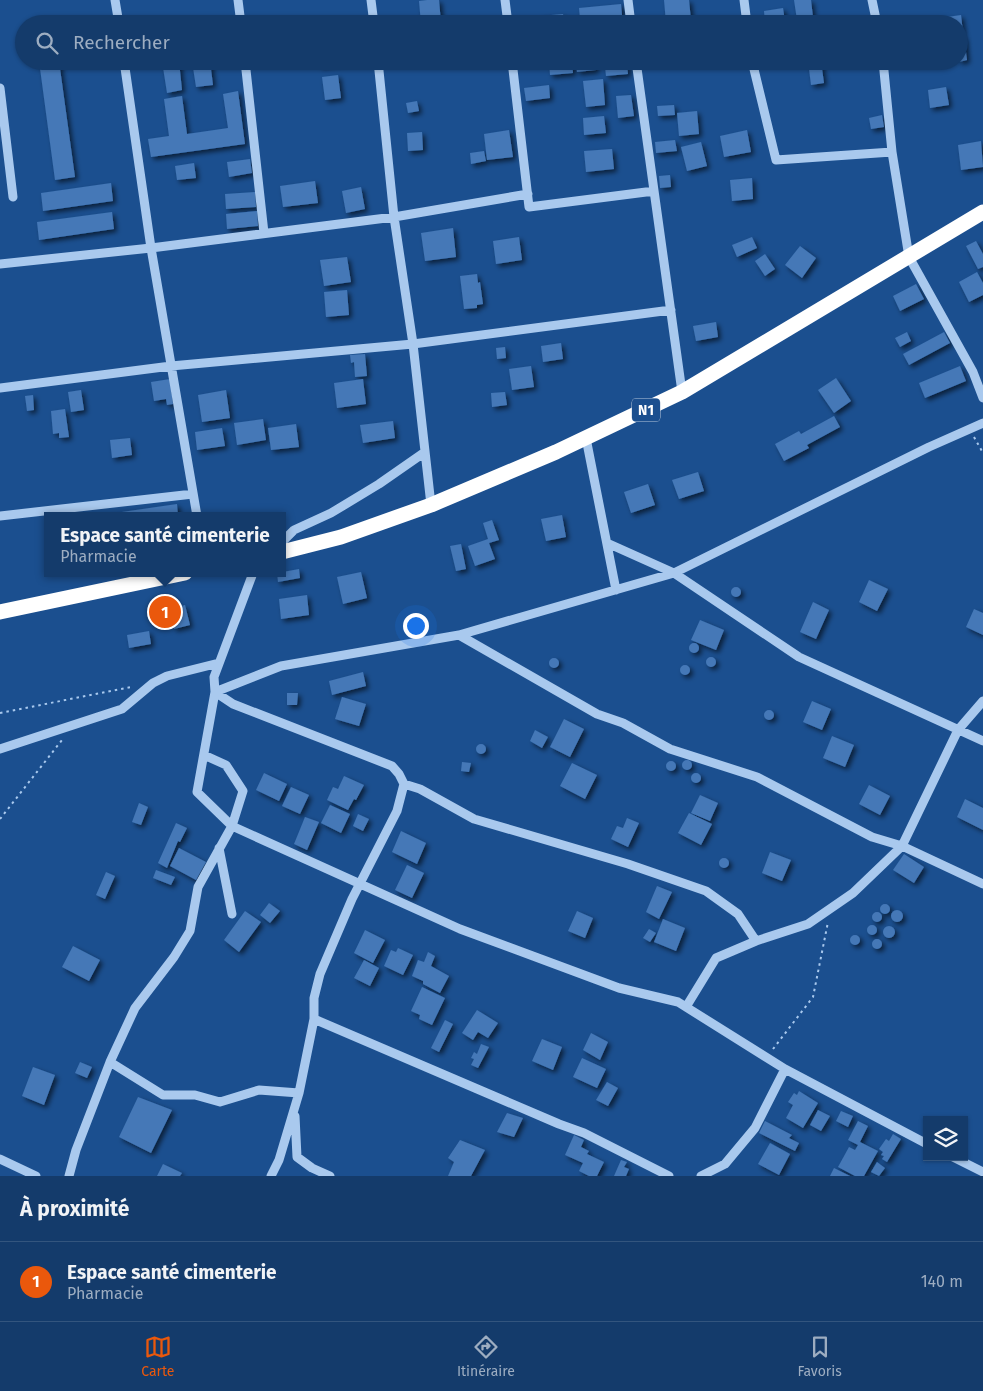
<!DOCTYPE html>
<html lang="fr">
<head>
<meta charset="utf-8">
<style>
  :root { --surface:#143b6b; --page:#1d4271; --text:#f1f3f6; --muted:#9dadc1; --line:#33557e; --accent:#ea580c }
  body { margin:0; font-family:"Fira Sans",sans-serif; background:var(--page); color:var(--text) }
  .controls { position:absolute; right:15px; bottom:15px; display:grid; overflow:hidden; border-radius:0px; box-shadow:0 1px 4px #0004 }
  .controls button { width:45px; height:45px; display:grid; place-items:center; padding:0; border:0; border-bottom:1px solid var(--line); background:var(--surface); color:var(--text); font:25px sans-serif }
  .you { position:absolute; left:415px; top:625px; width:18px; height:18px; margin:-12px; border:4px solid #fff; border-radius:50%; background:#1a73e8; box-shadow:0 0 0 8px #1a73e833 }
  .badge { display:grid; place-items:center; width:32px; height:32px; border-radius:50%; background:var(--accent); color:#fff; font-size:16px; font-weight:700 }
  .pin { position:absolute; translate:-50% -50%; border:2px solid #fff; box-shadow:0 1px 5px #0006 }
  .popup { position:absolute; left:44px; top:512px; width:242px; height:65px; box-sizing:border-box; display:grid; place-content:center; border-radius:0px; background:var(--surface); filter:drop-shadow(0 1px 4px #0005); font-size:16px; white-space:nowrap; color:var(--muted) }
  .popup b { font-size:19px; color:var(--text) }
  .popup::after { content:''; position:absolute; left:50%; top:100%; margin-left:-10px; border:10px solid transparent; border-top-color:var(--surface) }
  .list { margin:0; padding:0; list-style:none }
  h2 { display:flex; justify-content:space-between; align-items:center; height:65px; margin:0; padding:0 20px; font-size:21px }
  h2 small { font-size:16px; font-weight:400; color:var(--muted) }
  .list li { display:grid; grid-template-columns:32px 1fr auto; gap:15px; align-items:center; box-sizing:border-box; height:80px; padding:0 20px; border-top:1px solid var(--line) }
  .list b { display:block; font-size:19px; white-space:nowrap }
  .list p { margin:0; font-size:16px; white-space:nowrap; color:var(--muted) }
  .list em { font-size:16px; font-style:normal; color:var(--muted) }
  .icon { flex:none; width:28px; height:28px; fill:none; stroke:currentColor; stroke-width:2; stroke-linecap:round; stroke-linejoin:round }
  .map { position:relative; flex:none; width:983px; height:1176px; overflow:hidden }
  .search { position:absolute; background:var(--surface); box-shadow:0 1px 4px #0004; left:15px; right:15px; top:15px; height:55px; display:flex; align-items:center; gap:12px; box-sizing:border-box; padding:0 18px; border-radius:28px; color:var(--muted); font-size:19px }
  .sheet { height:145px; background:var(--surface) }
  nav { display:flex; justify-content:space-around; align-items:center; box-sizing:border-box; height:70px; border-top:1px solid var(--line); background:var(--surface); font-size:14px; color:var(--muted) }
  nav a { display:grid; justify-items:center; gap:2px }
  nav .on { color:var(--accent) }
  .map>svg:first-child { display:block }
  .building { fill:#4478b7; filter:url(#shadow) }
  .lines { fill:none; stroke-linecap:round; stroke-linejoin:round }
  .path { stroke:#a9c9ee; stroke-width:2; stroke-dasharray:2.5 4; stroke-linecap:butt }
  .minor { stroke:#a9c9ee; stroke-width:9 }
  .highway { stroke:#fff; stroke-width:15 }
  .labels { text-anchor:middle; stroke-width:4.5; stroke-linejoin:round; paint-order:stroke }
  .shield { fill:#1b4f8f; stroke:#bbcadd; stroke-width:1 }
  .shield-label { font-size:14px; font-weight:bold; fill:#fff }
</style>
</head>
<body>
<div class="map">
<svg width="983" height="1176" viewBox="0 0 983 1176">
  <defs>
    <filter id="shadow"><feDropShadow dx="3" dy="3" stdDeviation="2.5" flood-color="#0009"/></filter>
  </defs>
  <rect width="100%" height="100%" fill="#1b4f8f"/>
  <!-- building -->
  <path class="building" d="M427 0H439L441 22 421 24 419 1Z
    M664 0H689L691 20 666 23Z
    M794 0H811L813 17 797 20Z
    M621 4 622 15 580 19 579 8Z
    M783 8 785 21 765 23 764 11Z
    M563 14 564 24H540V16Z
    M961 15 963 32 959 33V24H948L947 17Z
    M959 36H964L967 60 959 62Z
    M39 61H59L75 177 55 180Z
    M162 61H179L182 90 167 93Z
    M192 61H210L213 85 196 87Z
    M319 61H342V62L320 66Z
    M549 61H572L573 73 550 75Z
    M576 61H595L596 70 577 72Z
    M808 61H821L824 83 811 85Z
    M627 64 628 74 606 76 605 67Z
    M338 75 341 98 325 100 322 77Z
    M603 79 605 105 586 107 583 81Z
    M549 85 550 98 526 101 524 88Z
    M946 87 949 105 930 108 928 90Z
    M238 91 245 144 151 157 148 139 169 136 164 99 182 96 187 134 228 128 223 94Z
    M631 95 634 116 618 118 616 96Z
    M417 101 419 111 408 113 406 103Z
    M674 105 675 115 658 116 657 106Z
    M697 111 699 134 679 136 677 113Z
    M882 115 884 127 871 129 869 118Z
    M604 116 606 133 584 135 583 118Z
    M509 130 513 157 487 160 484 134Z
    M747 130 751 152 724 157 720 136Z
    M422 132 423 150 408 151 407 133Z
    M675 140 677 151 656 153 655 142Z
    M981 141 983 167 961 170 958 145Z
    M701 142 707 166 687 171 681 147Z
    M612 149 614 169 586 172 584 151Z
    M484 151 486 161 471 164 470 153Z
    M250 159 252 173 229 177 227 162Z
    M194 163 196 178 177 180 175 166Z
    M670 175 671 187 660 188 659 176Z
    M752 178 753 199 732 201 730 180Z
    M315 181 318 203 283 207 280 186Z
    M111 183 113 201 43 211 41 193Z
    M361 187 365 209 346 213 342 191Z
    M255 192 256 207 226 209 225 194Z
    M257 211 258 226 227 229 226 214Z
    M112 212 114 229 39 240 37 222Z
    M453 228 456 257 425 261 421 233Z
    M519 237 522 260 496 264 493 241Z
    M752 237 757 248 737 257 732 245Z
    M976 241 983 254V267L978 269 966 246Z
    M800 246 816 258 802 278 785 265Z
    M765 254 775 269 765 276 755 261Z
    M347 257 351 282 324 286 320 260Z
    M977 272 983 283V295L969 302 959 282Z
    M477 274 478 283 480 282 483 304 477 305V308L464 309 460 276Z
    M916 284 924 299 900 311 893 296Z
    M347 290 349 315 326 317 324 292Z
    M716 322 718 337 696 341 693 326Z
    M907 332 911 341 900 347 895 338Z
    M944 332 950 343 909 365 903 354Z
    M561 343 563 359 543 362 541 346Z
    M505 347 506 358 497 359 496 348Z
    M365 354 367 376 355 377 354 362 351 363 350 355Z
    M531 366 534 387 512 390 509 369Z
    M960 366 966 381 925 398 919 383Z
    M836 378 851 401 834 413 818 390Z
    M170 379 173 404 167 405 166 399 154 401 151 382Z
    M363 379 366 404 337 408 334 383Z
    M81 390 84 410 71 412 68 392Z
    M226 390 230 418 202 422 198 395Z
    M505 392 507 405 492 407 491 393Z
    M33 395 34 410 27 411 25 396Z
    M65 409 69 437 59 438V433L53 434 51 411Z
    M834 416 840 427 807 445 809 448 784 461 775 444 799 431 801 434Z
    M263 419 266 440 237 445 234 423Z
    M393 421 395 438 363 443 360 425Z
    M296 424 299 447 271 450 268 428Z
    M222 428 225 446 197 450 195 432Z
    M130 438 132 455 112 458 110 440Z
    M698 472 704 491 679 499 672 480Z
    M648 484 655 505 631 513 624 492Z
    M177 504 178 516H101V515Z
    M562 515 566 537 546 541 541 519Z
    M492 520 499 540 489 543 495 559 475 566 468 546 488 539 483 523Z
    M461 544 466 569 456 571 450 546Z
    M299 569 300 578 278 582 277 573Z
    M361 572 367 598 343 604 337 577Z
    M869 580 888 589 877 611 859 602Z
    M731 592a5 5 0 1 1 10 0a5 5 0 1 1-10 0Z
    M307 595 309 615 281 619 279 599Z
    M813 602 829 610 816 639 800 632Z
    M185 605 190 625 174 629 169 609Z
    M974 609 983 613V635L966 627Z
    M700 620 724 630 716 650 691 640Z
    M149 631 151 644 129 648 127 635Z
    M689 648a5 5 0 1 1 10 0a5 5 0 1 1-10 0Z
    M706 662a5 5 0 1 1 10 0a5 5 0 1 1-10 0Z
    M549 663a5 5 0 1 1 10 0a5 5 0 1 1-10 0Z
    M680 670a5 5 0 1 1 10 0a5 5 0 1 1-10 0Z
    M363 672 366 686 332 695 329 681Z
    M287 693H298L297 705H287Z
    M342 697 366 704 359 726 335 719Z
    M812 701 831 709 822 730 803 722Z
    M764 715a5 5 0 1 1 10 0a5 5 0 1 1-10 0Z
    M564 719 584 729 570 757 550 747Z
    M535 730 548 737 542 748 530 741Z
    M832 736 854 745 845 767 823 758Z
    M476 749a5 5 0 1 1 10 0a5 5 0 1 1-10 0Z
    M682 765a5 5 0 1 1 10 0a5 5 0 1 1-10 0Z
    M666 766a5 5 0 1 1 10 0a5 5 0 1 1-10 0Z
    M462 762 471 763 469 772 461 771Z
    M572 763 597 775 585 799 560 786Z
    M691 778a5 5 0 1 1 10 0a5 5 0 1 1-10 0Z
    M264 773 287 784 279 801 256 790Z
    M344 776 364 785 356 800 354 799 348 810 327 800 333 787 338 789Z
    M869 785 890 796 880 815 859 804Z
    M291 787 309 795 300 814 282 806Z
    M700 795 718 803 710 821 691 813Z
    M965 799 983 808V830L957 817Z
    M139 803 148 807 141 825 132 822Z
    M330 805 350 814 341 833 321 823Z
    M689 813 712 824 701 845 678 833Z
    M358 814 369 819 363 831 353 826Z
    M305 817 319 822 307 850 294 844Z
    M627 818 639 823 628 847 611 839 617 826 623 828Z
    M176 823 187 828 180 842 178 841 167 868 158 863Z
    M401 831 426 843 417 864 392 852Z
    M179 848 206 862 196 880 170 866Z
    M770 852 791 860 782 881 762 873Z
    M904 854 924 867 914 883 893 870Z
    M719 863a5 5 0 1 1 10 0a5 5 0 1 1-10 0Z
    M407 865 424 873 412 898 395 890Z
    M156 870 175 877 171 885 153 878Z
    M106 872 115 876 105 899 96 895Z
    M657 886 672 892 659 919 646 912Z
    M269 903 280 911 270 923 260 915Z
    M880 909a5 5 0 1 1 10 0a5 5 0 1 1-10 0Z
    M891 916a6 6 0 1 1 12 0a6 6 0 1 1-12 0Z
    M245 911 261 922 239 952 224 940Z
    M577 911 593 918 585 938 568 931Z
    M872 917a5 5 0 1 1 10 0a5 5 0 1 1-10 0Z
    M663 919 685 928 676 951 654 942Z
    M867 930a5 5 0 1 1 10 0a5 5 0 1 1-10 0Z
    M883 932a6 6 0 1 1 12 0a6 6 0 1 1-12 0Z
    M649 929 656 933 650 942 643 938Z
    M365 930 385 940 373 963 354 953Z
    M850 940a5 5 0 1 1 10 0a5 5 0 1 1-10 0Z
    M872 944a5 5 0 1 1 10 0a5 5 0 1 1-10 0Z
    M73 946 100 960 89 981 62 967Z
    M398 948 413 955 403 975 384 966 391 950 396 952Z
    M428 952 435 956 431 966 449 976 440 993 423 984V981L412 976 418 960 424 962Z
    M364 960 379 968 370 986 354 978Z
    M422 987 445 998 432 1025 419 1019 420 1015 411 1011Z
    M477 1010 498 1023 488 1038 478 1032 473 1040 462 1033Z
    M445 1020 453 1024 439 1052 431 1048Z
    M591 1033 608 1042 600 1060 583 1050Z
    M542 1039 562 1047 553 1070 532 1061Z
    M481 1044 489 1047 478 1068 471 1065 474 1059 471 1058 474 1052 477 1054Z
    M582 1058 606 1069 597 1088 573 1077Z
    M80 1062 92 1067 87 1078 75 1073Z
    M33 1067 55 1075 44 1105 22 1096Z
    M607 1082 618 1088 608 1106 596 1100Z
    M799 1091 818 1103 803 1128 786 1118 793 1105 788 1102 794 1093 797 1095Z
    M138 1097 172 1110 151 1153 119 1137Z
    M818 1110 830 1116 821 1131 810 1125Z
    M841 1111 853 1116 848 1127 836 1121Z
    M507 1113 523 1118 514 1137 497 1132Z
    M765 1121 792 1135 789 1138 799 1143 795 1151 759 1133Z
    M858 1121 868 1126 860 1142 878 1151 864 1176H855L838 1167 849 1147 855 1150 858 1145 848 1140Z
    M893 1134 901 1139 887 1162 882 1159 884 1156 881 1155 883 1152 879 1149 886 1139 889 1141Z
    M574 1135 584 1140 581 1147 589 1151 587 1154 604 1162 597 1176H589L579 1171 583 1163 565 1155Z
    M460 1140 485 1150 471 1176H448L454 1162 448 1158Z
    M770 1143 790 1154 779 1175 758 1164Z
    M621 1160 627 1162 624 1167 629 1169 626 1176H614Z
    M877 1162 885 1168 879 1176 871 1172Z
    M163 1164 182 1173 180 1176H157Z
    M834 1168 850 1176H830Z"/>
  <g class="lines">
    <!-- path -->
    <path class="path" d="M974 437 983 453
      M0 713 131 687
      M0 819 62 740
      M773 1049 813 997 828 922"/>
    <!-- minor -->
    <path class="minor" d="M115 0 119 24
      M238 0 241 24
      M371 0 374 24
      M505 0 508 24
      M628 0 631 24
      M744 0 747 24
      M872 0 877 24
      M124 61 151 248 197 516
      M245 61 264 233
      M378 61 394 217 413 344 431 505
      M512 61 529 207 654 191
      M636 61 682 392
      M752 61 776 160 892 152
      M883 61 892 152 909 257 973 372 983 398
      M0 88 13 197
      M0 264 151 248 394 217 528 194
      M0 388 171 366 413 344 671 310
      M586 438 616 590
      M0 516 193 494
      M282 542 294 530 331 513 379 484 425 452
      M607 543 674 573 799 657 983 741
      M253 573 214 677 215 692 233 704 392 766 399 774 404 784 397 811 352 899 320 974 314 998V1019L299 1093 279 1160 271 1176
      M459 635 597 714 623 723 670 749 757 777 872 837 902 846 983 884
      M0 749 122 709 153 683 167 676 219 663
      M404 784 420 789 474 819 628 864 706 891 738 914 756 941
      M219 848 232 914
      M686 1007 716 958 756 941 808 924 853 893 902 846 958 730 983 701
      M314 1019 559 1124 584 1133 669 1176
      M110 1062 163 1095H195L220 1102 259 1090 299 1093
      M785 1069 927 1144
      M295 1116 297 1157 312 1168 330 1176
      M953 1157 983 1172
      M0 1159 36 1176
      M69 1176 76 1150 110 1062 135 1008 174 957 190 931 198 887 232 826 243 791 226 765 204 755
      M701 1176 725 1164 755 1128 785 1069 678 1002 619 988 460 929 232 826 197 792 215 692 281 666 459 635 674 573 929 447 983 423"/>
    <!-- highway -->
    <path class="highway" d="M282 552 341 537 431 505 556 452 682 392 983 212
      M0 612 185 573"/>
  </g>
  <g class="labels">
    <!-- shield labels -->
    <rect class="shield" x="632" y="398.5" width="28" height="23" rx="4"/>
    <g class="shield-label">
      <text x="646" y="415">N1</text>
    </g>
  </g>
</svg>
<div class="controls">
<button><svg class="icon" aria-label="layers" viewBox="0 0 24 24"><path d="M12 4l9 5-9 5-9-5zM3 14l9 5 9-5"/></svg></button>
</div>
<div class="you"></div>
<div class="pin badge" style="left:165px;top:612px">1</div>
<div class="popup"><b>Espace santé cimenterie</b>Pharmacie</div>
<div class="search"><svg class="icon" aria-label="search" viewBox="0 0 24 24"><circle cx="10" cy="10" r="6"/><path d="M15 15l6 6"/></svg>Rechercher</div>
</div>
<section class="sheet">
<h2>À proximité<small></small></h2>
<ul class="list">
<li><span class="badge">1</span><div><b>Espace santé cimenterie</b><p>Pharmacie</p></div><em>140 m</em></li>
</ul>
</section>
<nav>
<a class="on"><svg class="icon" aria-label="map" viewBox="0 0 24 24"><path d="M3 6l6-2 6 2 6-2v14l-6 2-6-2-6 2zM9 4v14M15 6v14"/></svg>Carte</a>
<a><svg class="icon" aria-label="directions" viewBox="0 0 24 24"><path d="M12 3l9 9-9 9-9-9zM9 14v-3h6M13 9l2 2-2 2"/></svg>Itinéraire</a>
<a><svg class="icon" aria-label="saved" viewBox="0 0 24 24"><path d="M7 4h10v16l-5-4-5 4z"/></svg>Favoris</a>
</nav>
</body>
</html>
